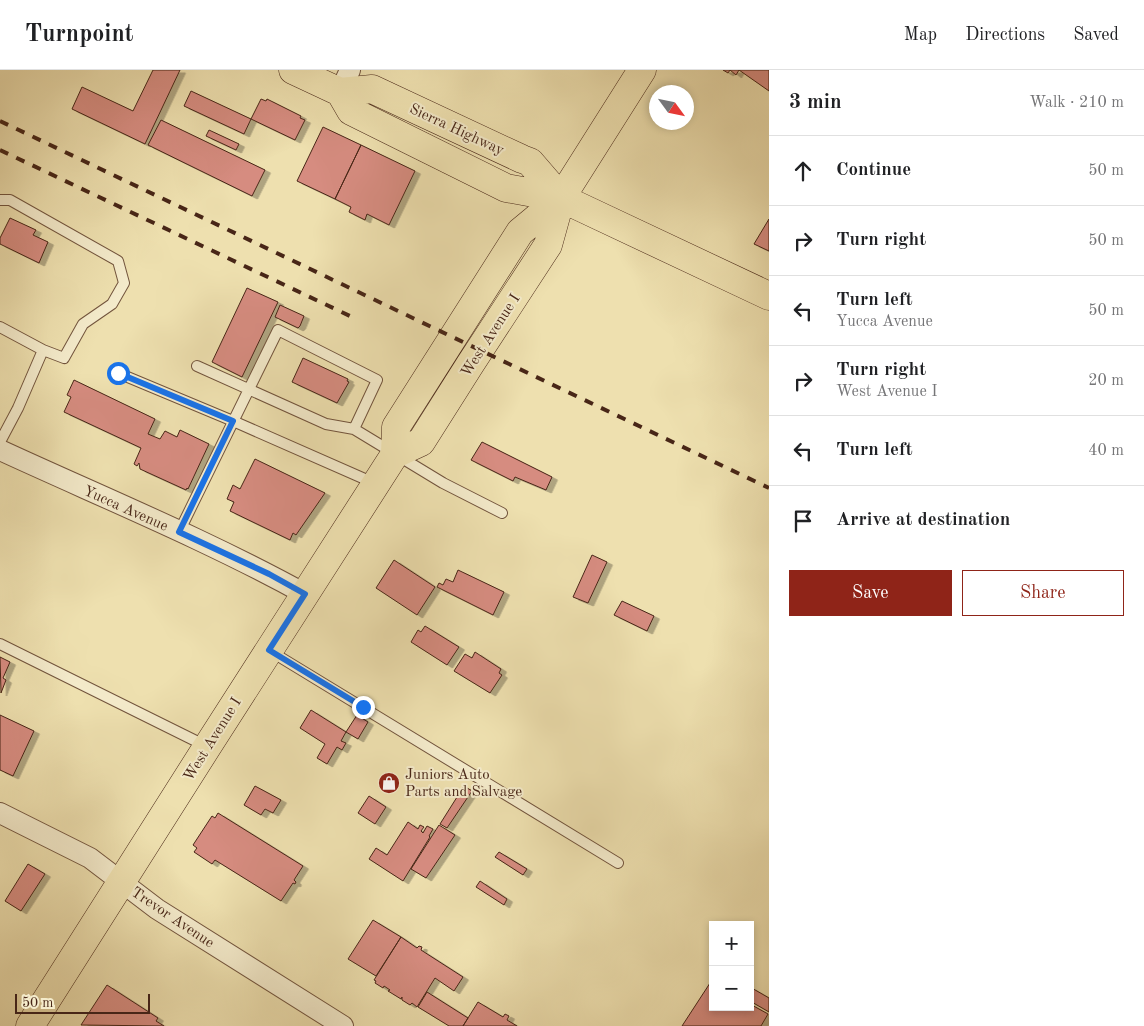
<!DOCTYPE html>
<html lang="en">
<head>
<meta charset="utf-8">
<style>
  :root { --surface:#fff; --page:#f6f6f6; --text:#202124; --muted:#757577; --line:#e0e0e0; --accent:#8f2418 }
  body { margin:0; font-family:"Old Standard TT",serif; background:var(--page); color:var(--text) }
  .controls { position:absolute; right:15px; bottom:15px; display:grid; overflow:hidden; border-radius:0px; box-shadow:0 2px 8px #0003 }
  .controls button { width:45px; height:45px; display:grid; place-items:center; padding:0; border:0; border-bottom:1px solid var(--line); background:var(--surface); color:var(--text); font:25px sans-serif }
  .compass { position:absolute; left:649px; top:15px; width:45px; height:45px; border-radius:50%; background:var(--surface); box-shadow:0 2px 8px #0003; rotate:123deg }
  .scale { position:absolute; left:15px; bottom:12px; width:135px; box-sizing:border-box; padding-left:5px; border:2px solid #482617; border-top:0; font-size:14px; line-height:18px; white-space:nowrap; color:#482617; -webkit-text-stroke:4px #f4ebcb; paint-order:stroke }
  .stop { position:absolute; width:15px; height:15px; margin:-11px; border:4px solid #1a73e8; border-radius:50%; background:#fff }
  .stop.end { background:#1a73e8; border-color:#fff; box-shadow:0 1px 5px #0008 }
  .list { margin:0; padding:0; list-style:none }
  h2 { display:flex; justify-content:space-between; align-items:center; height:65px; margin:0; padding:0 20px; font-size:21px }
  h2 small { font-size:16px; font-weight:400; color:var(--muted) }
  .list li { display:grid; grid-template-columns:32px 1fr auto; gap:15px; align-items:center; box-sizing:border-box; height:70px; padding:0 20px; border-top:1px solid var(--line) }
  .list b { display:block; font-size:19px; white-space:nowrap }
  .list p { margin:0; font-size:16px; white-space:nowrap; color:var(--muted) }
  .list em { font-size:16px; font-style:normal; color:var(--muted) }
  .actions { display:flex; gap:10px; padding:15px 20px }
  .actions a { flex:1; padding:11px 0; border:1px solid var(--accent); border-radius:0px; text-align:center; font-size:18px; color:var(--accent) }
  .actions .main { background:var(--accent); color:#fff }
  .icon { flex:none; width:28px; height:28px; fill:none; stroke:currentColor; stroke-width:2; stroke-linecap:round; stroke-linejoin:round }
  .map { position:relative; flex:none; width:769px; height:956px; overflow:hidden }
  header { display:flex; align-items:center; gap:30px; box-sizing:border-box; height:70px; padding:0 25px; background:var(--surface); border-bottom:1px solid var(--line) }
  header strong { font-size:24px }
  nav { display:flex; gap:28px; margin-inline-start:auto; font-size:18px }
  main { display:flex }
  aside { flex:1; background:var(--surface) }
  .map>svg:first-child { display:block }
  .building { fill:#d68c80; stroke:#482617; filter:url(#shadow) }
  .lines { fill:none; stroke-linecap:round; stroke-linejoin:round }
  .lane-casing { stroke:#72543d; stroke-width:12 }
  .street-casing { stroke:#72543d; stroke-width:22 }
  .primary-casing { stroke:#482617; stroke-width:29 }
  .lane { stroke:#f4ebcb; stroke-width:10 }
  .street { stroke:#f4ebcb; stroke-width:20 }
  .primary { stroke:#eee0af; stroke-width:28 }
  .rail { stroke:#482617; stroke-width:4; stroke-dasharray:9 9; stroke-linecap:butt }
  .route { stroke:#1a73e8; stroke-width:6 }
  .labels { text-anchor:middle; stroke-width:4; stroke-linejoin:round; paint-order:stroke }
  .street-label { font-size:15px; fill:#482617; stroke:#f4ebcb }
  .poi-label { font-size:15px; fill:#482617; stroke:#f4ebcb; text-anchor:start }
</style>
</head>
<body>
<header>
<strong>Turnpoint</strong>
<nav><a>Map</a><a>Directions</a><a>Saved</a></nav>
</header>
<main>
<div class="map">
<svg width="769" height="956" viewBox="0 0 769 956">
  <defs>
    <filter id="shadow"><feDropShadow dx="5.5" dy="3" stdDeviation="0" flood-color="#0004"/></filter>
  </defs>
  <rect width="100%" height="100%" fill="#eee0af"/>
  <filter id="stains"><feTurbulence type="fractalNoise" baseFrequency=".004" numOctaves="4"/><feColorMatrix values="0 0 0 0 .2 0 0 0 0 .09 0 0 0 0 .02 0 0 0 .5 -.17"/></filter>
  <radialGradient id="worn" r=".72"><stop offset=".6" stop-color="#630" stop-opacity="0"/><stop offset="1" stop-color="#630" stop-opacity=".3"/></radialGradient>
  <!-- building -->
  <path class="building" d="M153 0H180L145 74 72 39 82 17 133 41Z
    M723 0H769V21L739 0 736 5 730 0 728 3Z
    M191 21 251 49 244 64 184 36Z
    M261 29 266 31 267 29 301 46 300 48 305 50 295 70 251 49Z
    M161 50 265 100 252 126 148 75Z
    M323 57 361 75 335 129 297 111Z
    M209 60 239 74 236 80 206 66Z
    M361 75 415 101 389 155 367 144 365 150 349 142 351 137 335 129Z
    M10 148 36 160 33 165 48 172 39 193 0 174V168Z
    M769 149V181L754 174Z
    M247 218 278 232 242 307 212 292Z
    M280 235 304 246 300 256 298 258 275 247Z
    M303 288 348 309 347 311 349 312 337 333 292 312Z
    M74 310 155 349 148 364 160 369 165 361 177 367 180 360 209 374 188 419 187 418 186 420 140 399 139 393 137 396 134 394 141 378 64 342 71 327 67 325Z
    M482 372 552 407 546 420 515 407 513 411 471 390Z
    M255 389 325 423 296 465 293 463 290 470 230 441 234 432 227 429 233 415 240 419Z
    M592 485 607 492 588 533 573 527Z
    M394 490 435 517 417 545 376 518Z
    M458 500 504 522 493 545 437 517 439 513 443 515 446 509 453 512Z
    M622 531 654 546 647 561 614 545Z
    M425 556 459 577 447 595 411 572 418 560 421 562Z
    M475 582 501 599 499 603 502 605 490 623 454 601 465 584 472 588Z
    M0 587 10 592 3 608 6 610 1 623Z
    M311 640 346 662 341 671 346 673 342 680 337 677 327 694 317 688 325 674 300 658Z
    M0 645 34 661 13 706 0 700Z
    M357 645 368 652 358 669 346 662Z
    M255 716 281 730 273 743 265 739 261 745 244 735Z
    M464 716 472 721 447 758 440 754Z
    M369 726 386 737 375 754 358 743Z
    M218 743 303 796 294 810 296 812 295 814 293 813 281 831 215 790 212 794 194 782 197 778 193 775 212 746 215 748Z
    M408 752 418 759 420 755 424 757 421 761 423 763 427 756 433 759 429 766 430 767 403 811 369 789 376 778 387 785Z
    M439 755 455 765 426 808 411 799Z
    M499 782 527 799 523 805 495 787Z
    M28 794 45 804 21 841 5 831Z
    M480 811 507 829 504 835 476 817Z
    M373 850 401 867 376 906 348 889Z
    M401 867 417 878 419 876 422 877 421 880 463 907 454 921 435 908 417 937 412 933 410 935 402 930V927L401 929 388 921 390 920 384 916 383 918 375 913 376 911 374 910Z
    M712 910 713 937H750V934L768 944 761 956H682Z
    M107 915 158 948 156 951 164 956 81 955Z
    M750 917 769 928V942L750 931Z
    M427 922 468 948 463 956H449L418 937Z
    M478 932 503 947 505 944 509 946 507 950 517 956H463Z"/>
  <g class="lines">
    <!-- lane casing -->
    <g class="lane-casing">
      <path id="lane" d="M0 130H10L118 191 124 213 112 234 83 254 64 288 43 280 18 338 0 372
        M0 257 43 280
        M197 296 326 354 354 359 443 413 502 443
        M118 303 233 351 374 413
        M179 462 278 260 377 310 354 359
        M0 574 206 676
        M270 581 618 793"/>
    </g>
    <!-- street casing -->
    <g class="street-casing">
      <path id="street" d="M340 22 350 0
        M0 380C102 427 207 470 305 524
        M0 743 90 788 157 839 343 956"/>
    </g>
    <!-- primary casing -->
    <g class="primary-casing">
      <path id="primary" d="M293 0 340 22 372 19 522 89 530 92 561 128
        M340 22 351 41 506 118 561 128 769 226
        M395 384 396 357 520 162 561 128
        M30 956 207 677 395 384 421 372 471 293 548 175 561 128 642 0"/>
    </g>
    <!-- lane -->
    <use href="#lane" class="lane"/>
    <!-- street -->
    <use href="#street" class="street"/>
    <!-- primary -->
    <use href="#primary" class="primary"/>
    <!-- rail -->
    <path class="rail" d="M0 51 769 418
      M0 80 352 247"/>
  </g>
  <g class="lines">
    <!-- route -->
    <path class="route" d="M118 303 233 351 179 462 269 504 305 524 269 580 363 637"/>
  </g>
  <!-- icons -->
  <defs>
    <g id="shop-disc" transform="scale(1.125)"><circle r="9.5" fill="#8f2418" stroke="#f4ebcb"/><path d="M-5-2.5h2.3a2.7 3.5 0 0 1 5.4 0H5L5.5 6h-11ZM-1.5-2.5h3a1.5 2.3 0 0 0-3 0Z" fill="#fff"/></g>
  </defs>
  <g fill-rule="evenodd">
    <use href="#shop-disc" x="389" y="713"/>
  </g>
  <g class="labels">
    <!-- street labels -->
    <g class="street-label">
      <text transform="translate(457 59) rotate(25)" y="5">Sierra Highway</text>
      <text transform="translate(490 265) rotate(-57)" y="5">West Avenue I</text>
      <text transform="translate(126 438) rotate(24)" y="5">Yucca Avenue</text>
      <text transform="translate(212 669) rotate(-58)" y="5">West Avenue I</text>
      <text transform="translate(173 847) rotate(34)" y="5">Trevor Avenue</text>
    </g>
    <!-- poi labels -->
    <g class="poi-label">
      <text x="405" y="709">Juniors Auto<tspan x="405" dy="17">Parts and Salvage</tspan></text>
    </g>
  </g>
  <rect width="100%" height="100%" filter="url(#stains)"/>
  <rect width="100%" height="100%" fill="url(#worn)"/>
</svg>
<div class="controls">
<button>+</button>
<button>−</button>
</div>
<svg class="compass" viewBox="-18 -18 36 36"><path d="M0-13l5 13h-10z" fill="#e53935"/><path d="M0 13l5-13h-10z" fill="#757577"/></svg>
<div class="scale">50 m</div>
<div class="stop" style="left:118px;top:303px"></div>
<div class="stop end" style="left:363px;top:637px"></div>
</div>
<aside>
<h2>3 min<small>Walk · 210 m</small></h2>
<ul class="list">
<li><svg class="icon" aria-label="ahead" viewBox="0 0 24 24"><path d="M12 20V5M6 11l6-6 6 6"/></svg><div><b>Continue</b></div><em>50 m</em></li>
<li><svg class="icon" aria-label="right" viewBox="0 0 24 24"><path d="M7 20v-9h11M14 6l5 5-5 5"/></svg><div><b>Turn right</b></div><em>50 m</em></li>
<li><svg class="icon" aria-label="left" viewBox="0 0 24 24"><path d="M17 20v-9H6M10 6l-5 5 5 5"/></svg><div><b>Turn left</b><p>Yucca Avenue</p></div><em>50 m</em></li>
<li><svg class="icon" aria-label="right" viewBox="0 0 24 24"><path d="M7 20v-9h11M14 6l5 5-5 5"/></svg><div><b>Turn right</b><p>West Avenue I</p></div><em>20 m</em></li>
<li><svg class="icon" aria-label="left" viewBox="0 0 24 24"><path d="M17 20v-9H6M10 6l-5 5 5 5"/></svg><div><b>Turn left</b></div><em>40 m</em></li>
<li><svg class="icon" aria-label="arrive" viewBox="0 0 24 24"><path d="M6 21V4h12l-3 4 3 4H6"/></svg><div><b>Arrive at destination</b></div></li>
</ul>
<div class="actions"><a class="main">Save</a><a>Share</a></div>
</aside>
</main>
</body>
</html>
